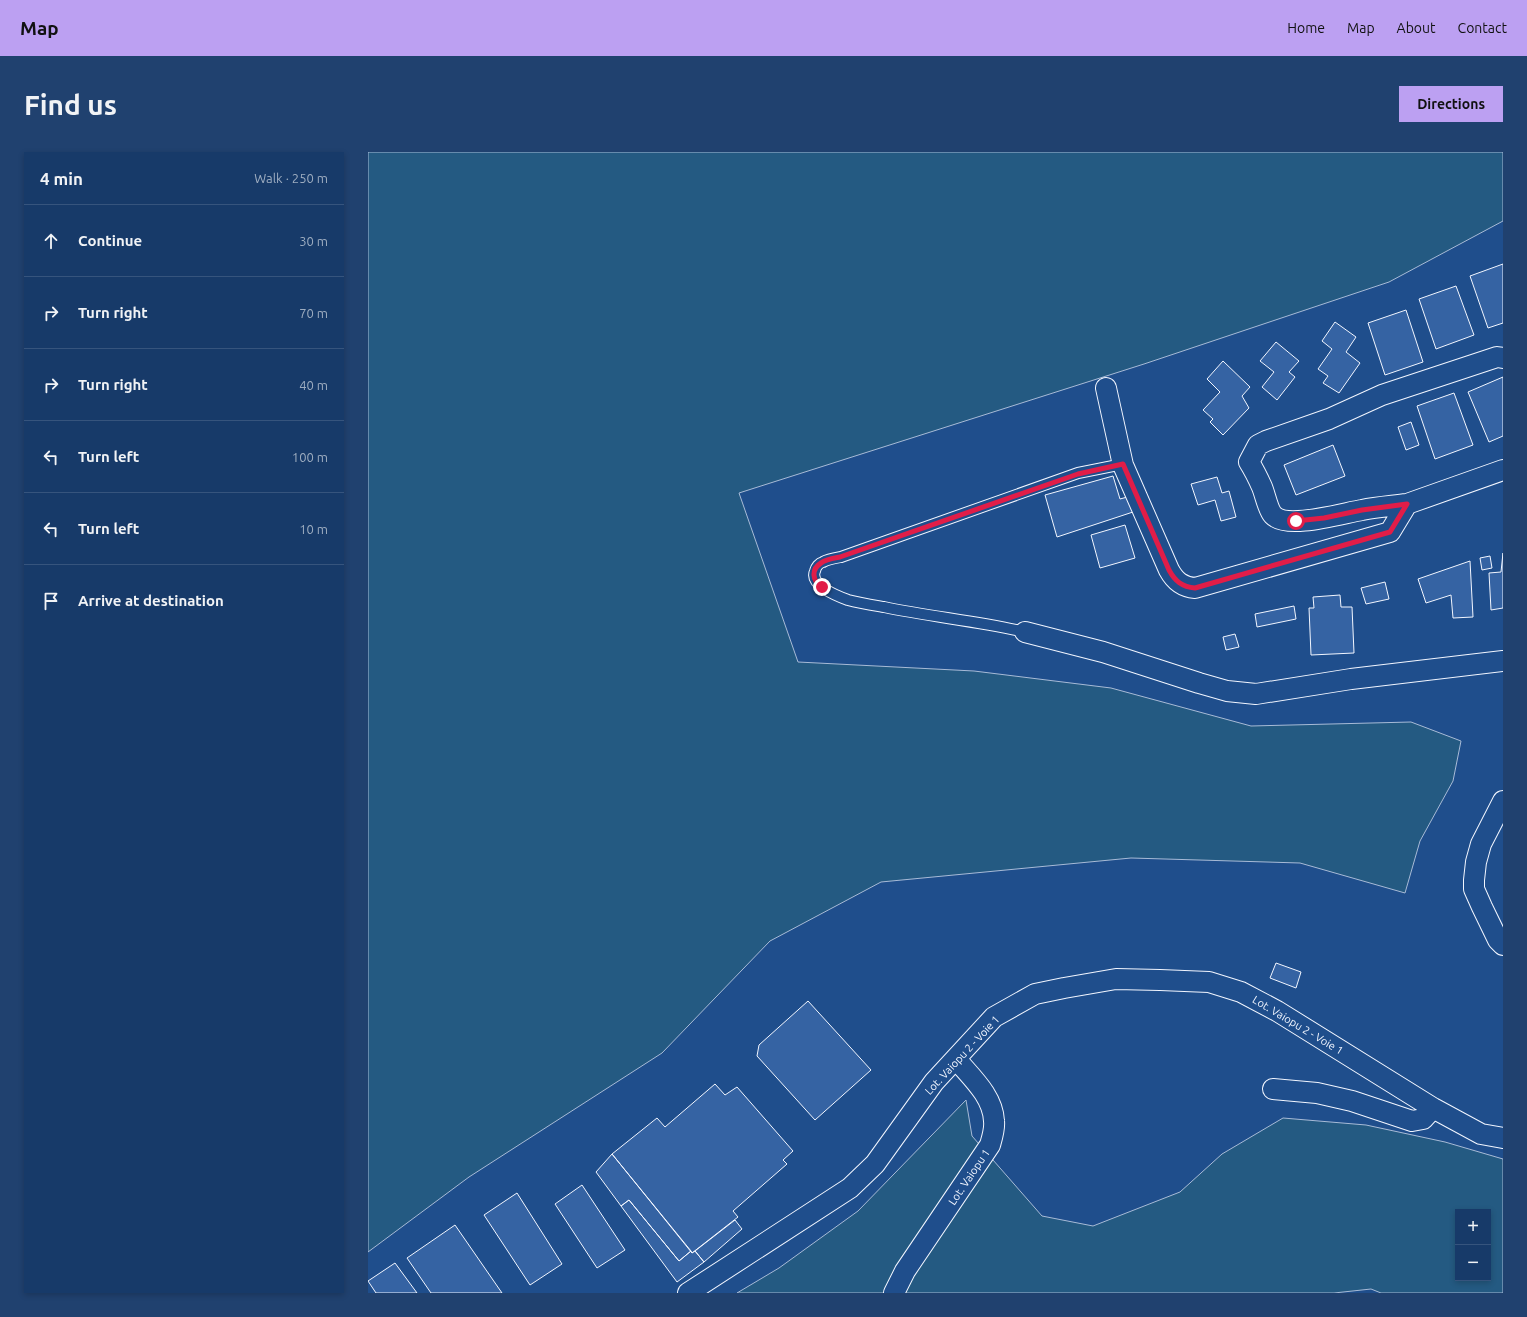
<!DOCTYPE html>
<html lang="en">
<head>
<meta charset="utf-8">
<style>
  :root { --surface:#173a69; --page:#20416f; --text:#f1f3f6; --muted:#9eadc0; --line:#36547d; --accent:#bca0f2 }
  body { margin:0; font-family:Ubuntu,sans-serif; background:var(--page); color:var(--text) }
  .controls { position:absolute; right:12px; bottom:12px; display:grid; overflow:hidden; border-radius:0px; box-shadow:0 2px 6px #0003 }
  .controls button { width:36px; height:36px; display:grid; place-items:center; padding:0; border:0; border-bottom:1px solid var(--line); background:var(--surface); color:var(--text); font:20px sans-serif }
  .stop { position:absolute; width:12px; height:12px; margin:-9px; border:3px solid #e11d48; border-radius:50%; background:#fff }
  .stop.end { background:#e11d48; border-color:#fff; box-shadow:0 1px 4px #0008 }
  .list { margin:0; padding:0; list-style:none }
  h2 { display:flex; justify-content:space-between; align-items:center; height:52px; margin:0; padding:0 16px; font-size:17px }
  h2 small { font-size:13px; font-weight:400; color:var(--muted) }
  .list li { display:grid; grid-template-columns:26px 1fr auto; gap:12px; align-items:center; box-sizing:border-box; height:72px; padding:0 16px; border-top:1px solid var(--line) }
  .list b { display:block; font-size:15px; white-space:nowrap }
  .list em { font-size:13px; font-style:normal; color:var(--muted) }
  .icon { flex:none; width:22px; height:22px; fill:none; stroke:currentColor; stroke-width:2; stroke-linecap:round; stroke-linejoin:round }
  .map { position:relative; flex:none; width:1135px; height:1141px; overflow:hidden; border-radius:0px }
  header { display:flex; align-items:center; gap:24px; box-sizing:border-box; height:56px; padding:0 20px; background:var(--accent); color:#111 }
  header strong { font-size:19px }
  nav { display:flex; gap:22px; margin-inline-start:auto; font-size:14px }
  .intro { display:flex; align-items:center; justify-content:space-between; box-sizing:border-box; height:96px; padding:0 24px }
  h1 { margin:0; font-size:28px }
  .button { padding:10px 18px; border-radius:0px; background:var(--accent); color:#111; font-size:14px; font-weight:700 }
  main { display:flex; gap:24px; padding:0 24px }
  aside { flex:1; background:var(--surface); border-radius:0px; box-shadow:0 2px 6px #0003 }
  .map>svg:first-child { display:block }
  .green { fill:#245a82; stroke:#a8bbd7; fill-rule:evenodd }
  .building { fill:#3563a3; stroke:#f2f6ff }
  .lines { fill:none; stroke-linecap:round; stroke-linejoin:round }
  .service-casing { stroke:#f2f6ff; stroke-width:12 }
  .minor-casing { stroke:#f2f6ff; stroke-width:22 }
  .service { stroke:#1f4e8c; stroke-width:10 }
  .minor { stroke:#1f4e8c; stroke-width:20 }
  .route { stroke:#e11d48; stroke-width:5 }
  .labels { text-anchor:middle; stroke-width:3; stroke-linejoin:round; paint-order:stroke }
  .street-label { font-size:11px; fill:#f2f6ff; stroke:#1f4e8c }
</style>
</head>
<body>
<header>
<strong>Map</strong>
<nav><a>Home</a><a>Map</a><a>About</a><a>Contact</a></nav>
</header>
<div class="intro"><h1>Find us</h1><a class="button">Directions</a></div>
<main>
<aside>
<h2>4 min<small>Walk · 250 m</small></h2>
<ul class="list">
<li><svg class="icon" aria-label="ahead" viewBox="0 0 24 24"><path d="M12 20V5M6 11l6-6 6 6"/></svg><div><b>Continue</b></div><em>30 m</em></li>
<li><svg class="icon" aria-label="right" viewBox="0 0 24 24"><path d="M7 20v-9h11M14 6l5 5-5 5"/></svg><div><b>Turn right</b></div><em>70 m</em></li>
<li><svg class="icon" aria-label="right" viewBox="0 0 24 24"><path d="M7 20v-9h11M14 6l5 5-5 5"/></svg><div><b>Turn right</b></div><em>40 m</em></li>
<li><svg class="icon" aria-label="left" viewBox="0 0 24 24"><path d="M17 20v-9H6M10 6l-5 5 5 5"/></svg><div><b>Turn left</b></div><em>100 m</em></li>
<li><svg class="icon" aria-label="left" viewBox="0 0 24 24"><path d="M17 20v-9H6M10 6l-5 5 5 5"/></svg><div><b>Turn left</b></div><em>10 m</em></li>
<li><svg class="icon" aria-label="arrive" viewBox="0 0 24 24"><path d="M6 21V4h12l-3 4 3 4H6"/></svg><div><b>Arrive at destination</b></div></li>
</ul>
</aside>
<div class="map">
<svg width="1135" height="1141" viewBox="0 0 1135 1141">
  <rect width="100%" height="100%" fill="#1f4e8c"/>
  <!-- green -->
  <path class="green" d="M0 0H1135V69L1021 130 776 212 371 341 430 510 606 519 743 536 883 574 1043 570 1093 589 1085 629 1052 689 1037 741 932 711 763 706 513 730 402 789 294 901 101 1025 0 1100Z
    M598 948 604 984 674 1064 725 1074 812 1040 854 1002 915 966 998 973 1077 990 1135 1007V1141H1013L1003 1137 966 1141H369L411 1116 490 1059ZM1090 1060H1120V1126H1090Z"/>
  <!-- building -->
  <path class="building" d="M1135 112V171L1120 176 1102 124Z
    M1088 134 1106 183 1068 197 1051 147Z
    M1038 158 1055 210 1017 223 1000 171Z
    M967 170 988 185 978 200 992 211 971 241 955 231 960 224 950 217 964 197 954 189Z
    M908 190 931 209 921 220 927 225 909 248 894 235 906 220 892 209Z
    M855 209 882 235 874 244 881 256 855 283 842 270 845 267 835 258 852 240 839 227Z
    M1135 225V284L1121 290 1100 240Z
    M1086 241 1105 293 1067 307 1049 254Z
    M1043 270 1051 293 1038 298 1030 275Z
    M965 293 977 324 928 343 916 313Z
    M745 324 752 347 763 344 768 359 689 385 677 343Z
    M849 325 854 341 861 339 868 365 853 369 847 348 830 353 823 332Z
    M757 373 767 406 732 416 723 383Z
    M1135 401V456L1123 458 1121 421 1133 420Z
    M1122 404 1124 416 1114 418 1112 406Z
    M1102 409 1105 465 1085 466 1083 443 1058 451 1050 427Z
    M1017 430 1021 447 998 452 993 436Z
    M972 443 973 455H984L986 501 943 503 941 456H946L945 445Z
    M926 454 928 467 889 475 887 462Z
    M867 482 871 495 858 498 855 485Z
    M908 811 933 820 928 836 902 826Z
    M440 849 503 918 447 968 389 904 391 893Z
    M347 932 357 943 369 935 425 999 415 1008 419 1012 365 1059 370 1065 324 1101 244 1002 289 966 297 975Z
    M244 1002 323 1099 311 1109 261 1048 253 1054 228 1020Z
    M214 1033 257 1098 229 1116 187 1052Z
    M149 1041 194 1112 162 1133 116 1063Z
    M261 1048 311 1109 323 1099 324 1101 327 1099 336 1110 309 1130 253 1054Z
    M367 1068 374 1077 336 1110 327 1099Z
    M87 1073 134 1141H63L39 1106Z
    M27 1111 49 1141H8L0 1129Z"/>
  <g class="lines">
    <!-- service casing -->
    <g class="service-casing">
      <path id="service" d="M657 480C611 469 563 465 516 455 504 453 491 451 480 448 469 444 441 433 447 419 448 415 451 411 455 410 460 407 467 406 473 405L710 321 755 312V313"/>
    </g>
    <!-- minor casing -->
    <g class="minor-casing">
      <path id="minor" d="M738 236 755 313 801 418C807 429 814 435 827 436L1022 380 1039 352 1135 318
        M1039 352C1024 354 1009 355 994 358 975 361 919 378 905 363 900 358 897 342 894 335 890 326 886 318 881 310L890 293 898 289 961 267 1014 243 1129 205 1135 206
        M657 480 735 500 831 531 859 539 888 542 983 527 1135 509
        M1135 649 1113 692 1108 710 1106 728V737L1114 755 1130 788 1135 793
        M905 937 949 941 984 949 1044 969 1055 967 1065 956
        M320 1141 482 1036 507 1012 566 930 626 865 667 842 696 836 748 827 792 828 841 830 873 840 909 859 1065 956 1113 982 1135 986
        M526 1141 537 1119 622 993C624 986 627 977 626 969 625 944 603 925 588 907"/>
    </g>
    <!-- service -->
    <use href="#service" class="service"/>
    <!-- minor -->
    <use href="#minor" class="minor"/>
  </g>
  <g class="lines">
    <!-- route -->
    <path class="route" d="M454 435C444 429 443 417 453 411 458 407 467 406 472 405L710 322 755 312 801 418C807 429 814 435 827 436L1022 380 1039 352 994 358 956 366 928 369"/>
  </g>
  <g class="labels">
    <!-- street labels -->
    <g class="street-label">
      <text transform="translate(930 873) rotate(31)" y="4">Lot. Vaiopu 2 - Voie 1</text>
      <text transform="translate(594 903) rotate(-47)" y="4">Lot. Vaiopu 2 - Voie 1</text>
      <text transform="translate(601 1025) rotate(-56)" y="4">Lot. Vaiopu 1</text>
    </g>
  </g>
</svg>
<div class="controls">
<button>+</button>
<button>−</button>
</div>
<div class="stop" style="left:928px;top:369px"></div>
<div class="stop end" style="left:454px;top:435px"></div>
</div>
</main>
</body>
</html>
